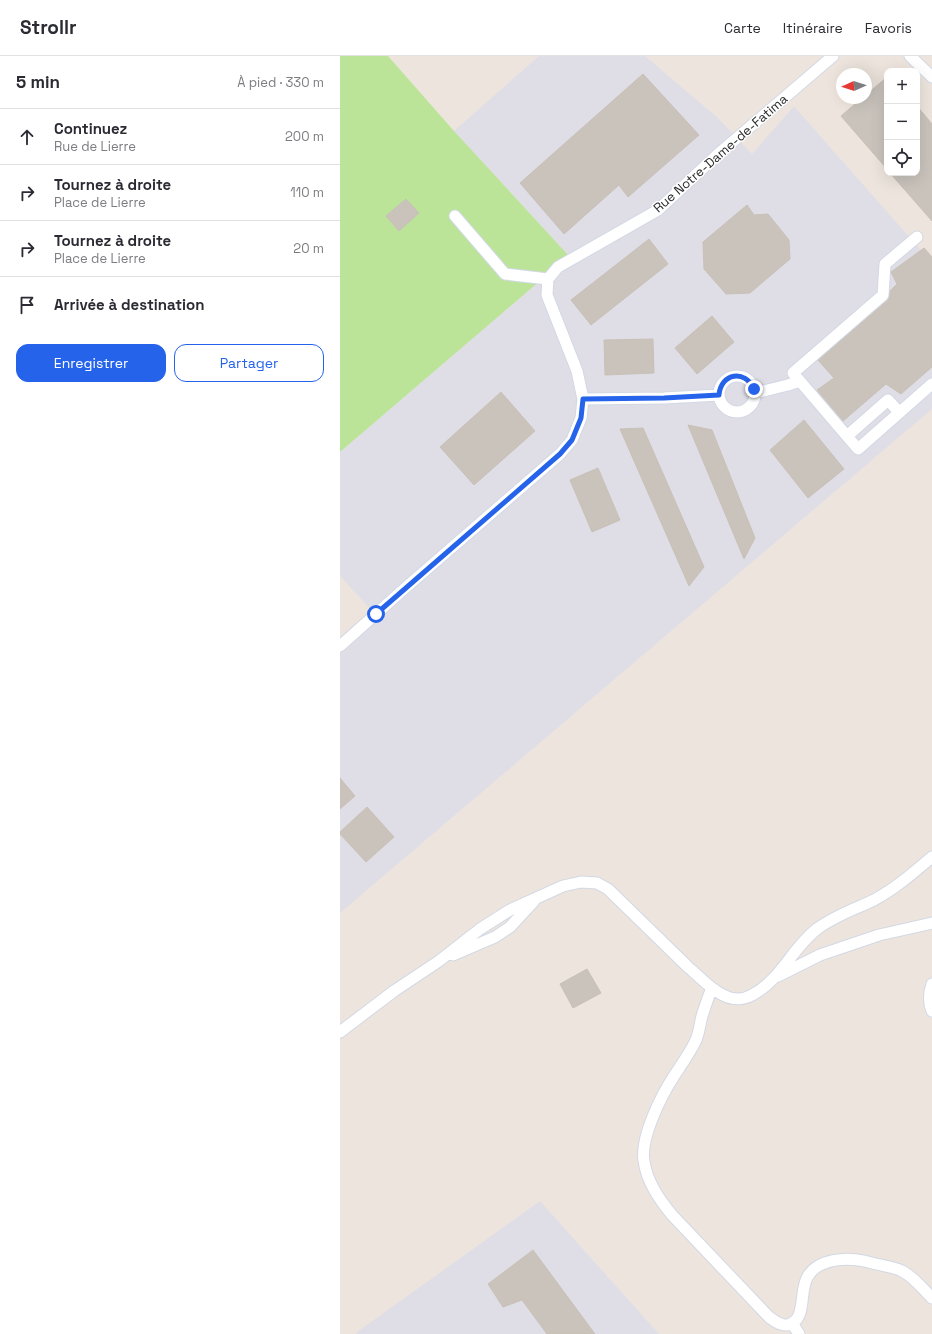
<!DOCTYPE html>
<html lang="fr">
<head>
<meta charset="utf-8">
<style>
  :root { --surface:#fff; --page:#f7f7f7; --text:#2b2b33; --muted:#7c7c81; --line:#e1e1e2; --accent:#2563eb }
  body { margin:0; font-family:"Space Grotesk",sans-serif; background:var(--page); color:var(--text) }
  .controls { position:absolute; right:12px; top:12px; display:grid; overflow:hidden; border-radius:8px; box-shadow:0 4px 16px #0002 }
  .controls button { width:36px; height:36px; display:grid; place-items:center; padding:0; border:0; border-bottom:1px solid var(--line); background:var(--surface); color:var(--text); font:20px sans-serif }
  .compass { position:absolute; left:496px; top:12px; width:36px; height:36px; border-radius:50%; background:var(--surface); box-shadow:0 4px 16px #0002; rotate:267deg }
  .stop { position:absolute; width:12px; height:12px; margin:-9px; border:3px solid #2563eb; border-radius:50%; background:#fff }
  .stop.end { background:#2563eb; border-color:#fff; box-shadow:0 1px 4px #0008 }
  .list { margin:0; padding:0; list-style:none }
  h2 { display:flex; justify-content:space-between; align-items:center; height:52px; margin:0; padding:0 16px; font-size:17px }
  h2 small { font-size:13px; font-weight:400; color:var(--muted) }
  .list li { display:grid; grid-template-columns:26px 1fr auto; gap:12px; align-items:center; box-sizing:border-box; height:56px; padding:0 16px; border-top:1px solid var(--line) }
  .list b { display:block; font-size:15px; white-space:nowrap }
  .list p { margin:0; font-size:13px; white-space:nowrap; color:var(--muted) }
  .list em { font-size:13px; font-style:normal; color:var(--muted) }
  .actions { display:flex; gap:8px; padding:12px 16px }
  .actions a { flex:1; padding:9px 0; border:1px solid var(--accent); border-radius:12px; text-align:center; font-size:14px; color:var(--accent) }
  .actions .main { background:var(--accent); color:#fff }
  .icon { flex:none; width:22px; height:22px; fill:none; stroke:currentColor; stroke-width:2; stroke-linecap:round; stroke-linejoin:round }
  .map { position:relative; flex:none; width:592px; height:1278px; overflow:hidden }
  header { display:flex; align-items:center; gap:24px; box-sizing:border-box; height:56px; padding:0 20px; background:var(--surface); border-bottom:1px solid var(--line) }
  header strong { font-size:19px }
  nav { display:flex; gap:22px; margin-inline-start:auto; font-size:14px }
  main { display:flex }
  aside { flex:1; background:var(--surface) }
  .map>svg:first-child { display:block }
  .industrial { fill:#dfdee6 }
  .green { fill:#bbe499 }
  .building { fill:#c9c3bc; stroke:#c9c0b7 }
  .lines { fill:none; stroke-linecap:round; stroke-linejoin:round }
  .minor-casing { stroke:#d2d8e4; stroke-width:13 }
  .minor { stroke:#fff; stroke-width:11 }
  .route { stroke:#2563eb; stroke-width:5 }
  .labels { text-anchor:middle; stroke-width:3; stroke-linejoin:round; paint-order:stroke }
  .street-label { font-size:13px; fill:#2b2b2b; stroke:#fff }
</style>
</head>
<body>
<header>
<strong>Strollr</strong>
<nav><a>Carte</a><a>Itinéraire</a><a>Favoris</a></nav>
</header>
<main>
<aside>
<h2>5 min<small>À pied · 330 m</small></h2>
<ul class="list">
<li><svg class="icon" aria-label="ahead" viewBox="0 0 24 24"><path d="M12 20V5M6 11l6-6 6 6"/></svg><div><b>Continuez</b><p>Rue de Lierre</p></div><em>200 m</em></li>
<li><svg class="icon" aria-label="right" viewBox="0 0 24 24"><path d="M7 20v-9h11M14 6l5 5-5 5"/></svg><div><b>Tournez à droite</b><p>Place de Lierre</p></div><em>110 m</em></li>
<li><svg class="icon" aria-label="right" viewBox="0 0 24 24"><path d="M7 20v-9h11M14 6l5 5-5 5"/></svg><div><b>Tournez à droite</b><p>Place de Lierre</p></div><em>20 m</em></li>
<li><svg class="icon" aria-label="arrive" viewBox="0 0 24 24"><path d="M6 21V4h12l-3 4 3 4H6"/></svg><div><b>Arrivée à destination</b></div></li>
</ul>
<div class="actions"><a class="main">Enregistrer</a><a>Partager</a></div>
</aside>
<div class="map">
<svg width="592" height="1278" viewBox="0 0 592 1278">
  <rect width="100%" height="100%" fill="#ede5dd"/>
  <!-- industrial -->
  <path class="industrial" d="M199 0H305L378 62 412 98 454 50 592 207V353L0 857V589L35 558 0 520V396L229 200 114 75Z
    M200 1145 319 1278H16L17 1276Z"/>
  <!-- green -->
  <path class="green" d="M0 0H48L114 75 229 200 0 396Z"/>
  <!-- building -->
  <path class="building" d="M303 18 359 79 288 141 279 129 224 178 180 127Z
    M547 21V113L501 60 522 42H526V39Z
    M577 50 592 68V165L550 117H577Z
    M66 143 79 157 59 175 46 160Z
    M407 149 414 159 428 158 449 184 450 203 410 237 386 238 364 213 363 186Z
    M309 183 328 208 251 269 231 244Z
    M584 192 592 201V311L561 338 546 328 503 365 477 334 494 322 478 304 548 244 549 242 550 235 557 228 551 216Z
    M372 260 394 286 357 318 335 292Z
    M313 283 314 317 265 319 264 284Z
    M161 336 195 375 134 429 100 391Z
    M464 364 504 413 468 442 430 394Z
    M348 369 372 374 415 482 404 503Z
    M303 372 364 511 349 530 280 373Z
    M258 412 280 464 252 476 230 424Z
    M0 722 15 740 0 753Z
    M27 751 54 781 26 806 0 778V776Z
    M247 913 261 937 233 952 220 928Z
    M193 1194 255 1278H207L182 1244 163 1251 148 1228Z"/>
  <g class="lines">
    <!-- minor casing -->
    <g class="minor-casing">
      <path id="minor" d="M570 0 592 21
        M115 160 165 218 208 223
        M577 181 545 208 543 239 453 317 518 393 592 328
        M379 338a18 18 0 1 1 36 0a18 18 0 1 1-36 0Z
        M415 337 448 329 459 325
        M243 343 324 342 379 339
        M507 380 548 344 559 356
        M0 590 64 533 220 398 232 384 241 362 243 343 237 315 207 239 208 223 218 211 318 154 376 100 493 0
        M113 899 155 881 170 871 194 845
        M438 920 480 899 539 879 592 867
        M592 928C589 937 588 946 592 955
        M372 932C368 941 365 951 362 960 360 968 359 977 356 984 350 997 341 1009 334 1020 321 1040 300 1082 304 1105 307 1126 319 1143 332 1159L429 1261C437 1267 447 1274 456 1264 465 1254 460 1232 468 1220 478 1203 506 1201 524 1205 528 1206 532 1207 536 1208 545 1210 554 1211 562 1215 574 1221 583 1233 592 1242
        M0 976 54 935 99 905 140 873 170 854 223 830 241 826 257 827 268 833C295 859 321 885 348 911 359 920 370 933 383 939 392 944 403 944 412 939 441 924 452 892 477 873 494 860 515 853 534 844 556 832 573 817 592 801
        M452 1267 459 1278"/>
    </g>
    <!-- minor -->
    <use href="#minor" class="minor"/>
  </g>
  <g class="lines">
    <!-- route -->
    <path class="route" d="M36 558 220 398 232 384 241 362 243 343 324 342 379 339C381 317 405 313 414 333"/>
  </g>
  <g class="labels">
    <!-- street labels -->
    <g class="street-label">
      <text transform="translate(380 97) rotate(-41)" y="5">Rue Notre-Dame-de-Fatima</text>
    </g>
  </g>
</svg>
<div class="controls">
<button>+</button>
<button>−</button>
<button><svg class="icon" aria-label="locate" viewBox="0 0 24 24"><circle cx="12" cy="12" r="6"/><path d="M12 2v4M12 18v4M2 12h4M18 12h4"/></svg></button>
</div>
<svg class="compass" viewBox="-18 -18 36 36"><path d="M0-13l5 13h-10z" fill="#e53935"/><path d="M0 13l5-13h-10z" fill="#7c7c81"/></svg>
<div class="stop" style="left:36px;top:558px"></div>
<div class="stop end" style="left:414px;top:333px"></div>
</div>
</main>
</body>
</html>
